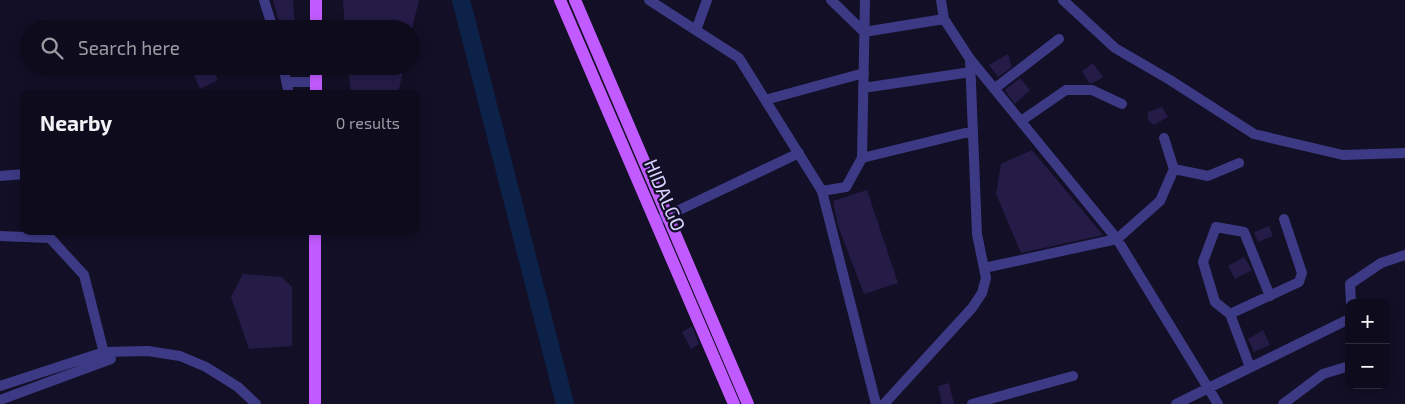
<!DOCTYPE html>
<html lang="en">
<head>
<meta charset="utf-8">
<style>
  :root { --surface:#0e0b1c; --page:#1c1929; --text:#f1f3f6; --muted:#9b9ba3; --line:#2e2b3b }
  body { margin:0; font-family:"Exo 2",sans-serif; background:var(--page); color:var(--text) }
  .controls { position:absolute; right:15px; bottom:15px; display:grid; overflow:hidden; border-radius:10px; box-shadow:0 2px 8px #0003 }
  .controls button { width:45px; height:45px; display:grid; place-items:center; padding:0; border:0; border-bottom:1px solid var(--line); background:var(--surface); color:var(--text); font:25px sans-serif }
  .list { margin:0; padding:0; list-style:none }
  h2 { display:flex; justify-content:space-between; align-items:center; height:65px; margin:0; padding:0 20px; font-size:21px }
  h2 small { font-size:16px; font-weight:400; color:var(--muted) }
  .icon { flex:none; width:28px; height:28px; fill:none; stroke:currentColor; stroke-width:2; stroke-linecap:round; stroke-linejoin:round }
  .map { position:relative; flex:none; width:1405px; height:404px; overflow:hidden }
  .search { position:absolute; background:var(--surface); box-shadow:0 2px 8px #0003; left:20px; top:20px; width:400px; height:55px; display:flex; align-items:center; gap:12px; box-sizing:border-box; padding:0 18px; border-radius:28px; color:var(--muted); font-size:19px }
  .panel { position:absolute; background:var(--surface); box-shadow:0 2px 8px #0003; left:20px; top:90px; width:400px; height:145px; border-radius:10px }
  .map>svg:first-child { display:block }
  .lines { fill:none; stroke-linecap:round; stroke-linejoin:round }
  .river { stroke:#0c2248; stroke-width:18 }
  .building { fill:#241b47 }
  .minor { stroke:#3d3a85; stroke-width:10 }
  .major { stroke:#c25bff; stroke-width:12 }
  .labels { text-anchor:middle; stroke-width:4.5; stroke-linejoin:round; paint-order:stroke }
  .street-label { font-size:19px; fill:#d9d4ff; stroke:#130f26 }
</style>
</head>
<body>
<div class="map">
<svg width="1405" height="404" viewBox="0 0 1405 404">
  <rect width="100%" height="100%" fill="#130f26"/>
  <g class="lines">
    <!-- river -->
    <path class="river" d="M461 0 565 404"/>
  </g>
  <!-- building -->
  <path class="building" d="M273 0H293L295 29H281Z
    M343 0H419L412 29H345Z
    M1008 54 1012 67 998 77 989 65Z
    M1093 63 1103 77 1093 83H1089L1082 71Z
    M190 66H211L218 80 200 89Z
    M348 66H404L398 94H351Z
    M1020 78 1030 90 1015 104 1005 91 1006 89Z
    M1162 107 1168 117 1154 125 1148 120V112Z
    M1032 150 1103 235 1021 253 996 194 1001 164Z
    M867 190 898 283 864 294 838 226 833 201Z
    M1269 226 1273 236 1258 242 1254 232Z
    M1244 257 1252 270 1235 279 1228 266Z
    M243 274 282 277 292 287V346L249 349 231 297Z
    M692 326 699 344 691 349 682 332Z
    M1263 330 1270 345 1254 352 1248 339Z
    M949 383 954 404H942L938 386Z"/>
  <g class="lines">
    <!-- minor -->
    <path class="minor" d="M264 0 273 29
      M649 0 739 58 822 191 876 404
      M831 0 864 32 944 19
      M941 0 944 19 970 59 1117 239 1218 404
      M1063 0 1115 48 1170 80 1254 134 1343 155 1405 153
      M696 30 707 0
      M283 66 289 94
      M288 82H316
      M863 88 971 72
      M994 89 1059 39
      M765 100 864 73
      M1021 121 1066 90H1092L1122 104
      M862 158 973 131
      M1174 169 1208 176 1239 163
      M0 176 24 174
      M822 191 846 187 862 158 865 0
      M656 221 799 153
      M48 231 50 238 84 275 106 361
      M0 236 50 238
      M984 268 1117 239 1160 201 1174 169 1164 138
      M1351 303 1350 284 1381 263 1405 255
      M1230 314 1215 302 1203 262 1216 227 1244 232 1270 296
      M1250 367 1230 314 1299 282 1302 273 1284 219
      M0 386 104 352 148 351 180 356 206 367 238 387 256 404
      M0 400 111 359
      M884 404 972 308 982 293 986 278 977 234 970 59
      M972 404 1073 376
      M1176 404 1349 319
      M1283 404 1323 374 1349 366"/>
    <!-- major -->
    <path class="major" d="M560 0 734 404
      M575 0 748 404
      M316 29V0
      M316 94V66
      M315 404V231"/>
  </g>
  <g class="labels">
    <!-- street labels -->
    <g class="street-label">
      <text transform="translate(665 195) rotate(67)" y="7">HIDALGO</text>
    </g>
  </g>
</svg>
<div class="controls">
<button>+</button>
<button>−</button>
</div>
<div class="search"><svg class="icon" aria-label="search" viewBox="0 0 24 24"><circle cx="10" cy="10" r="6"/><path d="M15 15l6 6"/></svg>Search here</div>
<section class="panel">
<h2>Nearby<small>0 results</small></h2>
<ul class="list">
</ul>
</section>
</div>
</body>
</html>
